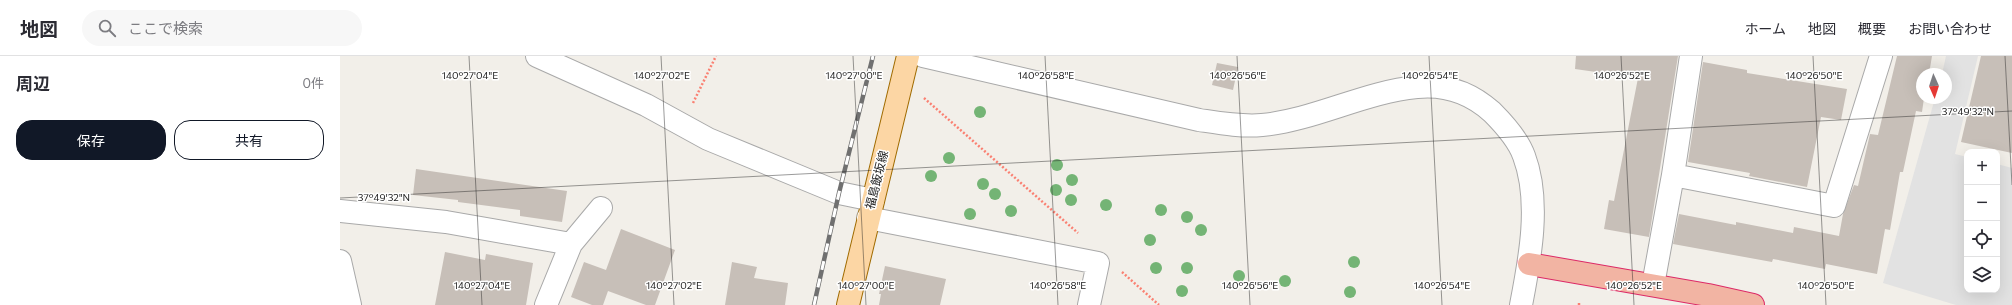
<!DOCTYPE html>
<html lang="ja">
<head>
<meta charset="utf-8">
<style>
  :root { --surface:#fff; --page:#f7f7f7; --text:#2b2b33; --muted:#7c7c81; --line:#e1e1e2; --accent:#111827 }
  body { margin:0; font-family:Commissioner,"Noto Sans JP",sans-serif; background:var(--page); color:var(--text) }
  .controls { position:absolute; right:12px; bottom:12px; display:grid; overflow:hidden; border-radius:8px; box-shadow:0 4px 16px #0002 }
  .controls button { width:36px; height:36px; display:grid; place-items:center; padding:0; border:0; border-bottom:1px solid var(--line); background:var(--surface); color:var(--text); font:20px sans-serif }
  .compass { position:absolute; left:1576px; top:12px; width:36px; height:36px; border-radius:50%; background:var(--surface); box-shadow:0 4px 16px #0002; rotate:177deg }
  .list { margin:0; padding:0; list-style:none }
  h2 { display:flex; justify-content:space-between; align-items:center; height:52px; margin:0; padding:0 16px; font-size:17px }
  h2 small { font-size:13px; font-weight:400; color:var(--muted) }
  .actions { display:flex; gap:8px; padding:12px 16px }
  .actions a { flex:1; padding:9px 0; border:1px solid var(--accent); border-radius:16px; text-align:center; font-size:14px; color:var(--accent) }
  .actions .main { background:var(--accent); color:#fff }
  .icon { flex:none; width:22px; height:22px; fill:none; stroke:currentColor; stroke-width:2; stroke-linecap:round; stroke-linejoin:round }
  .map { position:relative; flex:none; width:1672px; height:249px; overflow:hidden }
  header { display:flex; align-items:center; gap:24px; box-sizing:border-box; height:56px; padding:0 20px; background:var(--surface); border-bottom:1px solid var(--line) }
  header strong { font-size:19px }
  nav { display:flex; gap:22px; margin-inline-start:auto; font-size:14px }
  .search { width:280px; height:36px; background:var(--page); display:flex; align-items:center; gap:10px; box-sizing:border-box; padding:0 14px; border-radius:22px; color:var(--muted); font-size:15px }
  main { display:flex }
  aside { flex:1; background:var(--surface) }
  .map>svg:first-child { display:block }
  .parking { fill:#e2e2e2 }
  .building { fill:#c7bfb8 }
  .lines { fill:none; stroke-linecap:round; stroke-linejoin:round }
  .minor-casing { stroke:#a9a9a9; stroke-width:24 }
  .primary-casing { stroke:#a06b00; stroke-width:24 }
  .trunk-casing { stroke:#dc2a67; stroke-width:24 }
  .path { stroke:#fa8072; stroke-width:2.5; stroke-dasharray:2 2; stroke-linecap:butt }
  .minor { stroke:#fff; stroke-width:22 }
  .primary { stroke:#fcd6a4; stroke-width:22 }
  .trunk { stroke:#f2b4a3; stroke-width:22 }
  .rail-casing { stroke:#707070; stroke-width:4.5 }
  .rail { stroke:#fff; stroke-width:3; stroke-dasharray:9; stroke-linecap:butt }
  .tree { fill:#74b475 }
  .ticks { fill:none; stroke:#222; stroke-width:1; stroke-opacity:0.45 }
  .labels { text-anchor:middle; stroke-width:3; stroke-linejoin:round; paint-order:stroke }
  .street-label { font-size:12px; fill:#222; stroke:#fff }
  .ticks-label { font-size:10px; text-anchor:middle; fill:#222; stroke:#fff; stroke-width:3; stroke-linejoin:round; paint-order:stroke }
</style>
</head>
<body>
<header>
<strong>地図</strong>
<div class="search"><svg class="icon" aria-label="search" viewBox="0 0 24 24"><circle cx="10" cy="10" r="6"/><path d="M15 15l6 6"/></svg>ここで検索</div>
<nav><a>ホーム</a><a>地図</a><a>概要</a><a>お問い合わせ</a></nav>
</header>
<main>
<aside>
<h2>周辺<small>0件</small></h2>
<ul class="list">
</ul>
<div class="actions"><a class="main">保存</a><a>共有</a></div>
</aside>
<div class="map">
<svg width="1672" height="249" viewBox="0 0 1672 249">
  <rect width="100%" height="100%" fill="#f2efe9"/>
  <!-- parking -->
  <path class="parking" d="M1606 0H1638L1615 98 1627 101V234H1657V108L1672 112V249H1616L1543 227 1595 42H1606V18H1602Z"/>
  <!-- building -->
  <path class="building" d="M1236 0H1338L1309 181 1264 173 1269 144 1274 145 1298 22 1235 13Z
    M1557 0H1592L1589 18H1582V42H1584L1582 56 1576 55 1563 116H1560L1550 174 1545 173 1537 218 1486 208 1485 213 1433 203 1432 206 1333 188 1339 158 1396 169V166L1453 177 1454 171 1499 180 1503 158 1514 129 1518 130 1530 78 1538 79Z
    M1641 0H1672V97L1621 86Z
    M1363 6 1407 14V17L1507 33 1501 64 1481 61 1467 131 1409 120 1410 117 1348 106Z
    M877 7 898 11 893 34 872 29Z
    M76 113 227 135 222 166 180 160V154L118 146V144L73 139Z
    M281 173 335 194 315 249H306L268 235 263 249H252L231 241 244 206 266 214Z
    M105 196 145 204 146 198 193 207 186 249H95Z
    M392 206 417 211 414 222 448 227 445 249H385Z
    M545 210 606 223 600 249H539L541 238H539Z"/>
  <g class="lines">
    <!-- minor casing -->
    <g class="minor-casing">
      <path id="minor" d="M197 0 306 49 368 83 499 137 533 144
        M583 0 859 64C879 67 901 71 922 69 975 64 1024 36 1077 31 1106 28 1131 37 1152 56 1164 68 1178 83 1184 100 1201 145 1190 203 1181 249
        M1351 0 1333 119 1494 150 1541 0
        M0 155 106 166 231 188
        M528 162 758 207 749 249
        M0 205 10 249
        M1313 229 1333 119
        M206 249 231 188 261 152"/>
    </g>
    <!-- primary casing -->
    <g class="primary-casing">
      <path id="primary" d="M508 249 568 0"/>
    </g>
    <!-- trunk casing -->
    <g class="trunk-casing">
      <path id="trunk" d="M1189 208 1368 239 1413 249"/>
    </g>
    <!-- path -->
    <path class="path" d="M584 42 738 177
      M353 47 376 0
      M782 216 819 249
      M1239 249V246"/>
    <!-- minor -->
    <use href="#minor" class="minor"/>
    <!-- primary -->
    <use href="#primary" class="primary"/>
    <!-- trunk -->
    <use href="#trunk" class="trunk"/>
    <!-- rail casing -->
    <g class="rail-casing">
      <path id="rail" d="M474 249 499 137 533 0"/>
    </g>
    <!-- rail -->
    <use href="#rail" class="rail"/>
  </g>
  <!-- trees -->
  <g class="tree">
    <circle cx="640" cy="56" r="6"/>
    <circle cx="609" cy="102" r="6"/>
    <circle cx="717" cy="109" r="6"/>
    <circle cx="591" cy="120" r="6"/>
    <circle cx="732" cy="124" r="6"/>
    <circle cx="643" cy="128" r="6"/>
    <circle cx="716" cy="134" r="6"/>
    <circle cx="655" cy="138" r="6"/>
    <circle cx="731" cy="144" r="6"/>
    <circle cx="766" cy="149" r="6"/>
    <circle cx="821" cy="154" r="6"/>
    <circle cx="671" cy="155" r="6"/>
    <circle cx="630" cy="158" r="6"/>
    <circle cx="847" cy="161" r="6"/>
    <circle cx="861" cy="174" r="6"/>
    <circle cx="810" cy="184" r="6"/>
    <circle cx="1014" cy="206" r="6"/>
    <circle cx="816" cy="212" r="6"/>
    <circle cx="847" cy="212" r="6"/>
    <circle cx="899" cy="220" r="6"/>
    <circle cx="945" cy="225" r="6"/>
    <circle cx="842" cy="235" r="6"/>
    <circle cx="1010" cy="236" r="6"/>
  </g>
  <!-- ticks -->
  <path class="ticks" d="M129 0 142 249M321 0 334 249M513 0 526 249M705 0 718 249M897 0 910 249M1089 0 1102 249M1281 0 1294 249M1473 0 1486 249M1665 0 1672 129M0 142 1672 55"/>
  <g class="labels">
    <!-- street labels -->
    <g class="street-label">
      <text transform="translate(537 124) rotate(-76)" y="4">福島飯坂線</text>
    </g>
  </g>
  <g class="ticks-label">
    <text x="130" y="23">140°27'04"E</text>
    <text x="322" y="23">140°27'02"E</text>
    <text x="514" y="23">140°27'00"E</text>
    <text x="706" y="23">140°26'58"E</text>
    <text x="898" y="23">140°26'56"E</text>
    <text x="1090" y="23">140°26'54"E</text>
    <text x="1282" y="23">140°26'52"E</text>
    <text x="1474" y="23">140°26'50"E</text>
    <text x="1628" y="59">37°49'32"N</text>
    <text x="44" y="145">37°49'32"N</text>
    <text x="142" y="233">140°27'04"E</text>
    <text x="334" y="233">140°27'02"E</text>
    <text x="526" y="233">140°27'00"E</text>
    <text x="718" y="233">140°26'58"E</text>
    <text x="910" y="233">140°26'56"E</text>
    <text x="1102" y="233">140°26'54"E</text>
    <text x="1294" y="233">140°26'52"E</text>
    <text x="1486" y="233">140°26'50"E</text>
  </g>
</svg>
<div class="controls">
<button>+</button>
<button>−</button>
<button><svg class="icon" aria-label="locate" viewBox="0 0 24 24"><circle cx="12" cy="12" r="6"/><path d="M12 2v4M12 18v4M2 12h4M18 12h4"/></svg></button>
<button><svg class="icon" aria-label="layers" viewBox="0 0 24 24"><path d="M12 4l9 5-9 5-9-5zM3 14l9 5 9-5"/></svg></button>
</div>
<svg class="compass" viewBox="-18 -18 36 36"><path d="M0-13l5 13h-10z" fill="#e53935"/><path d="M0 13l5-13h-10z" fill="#7c7c81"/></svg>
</div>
</main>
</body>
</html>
